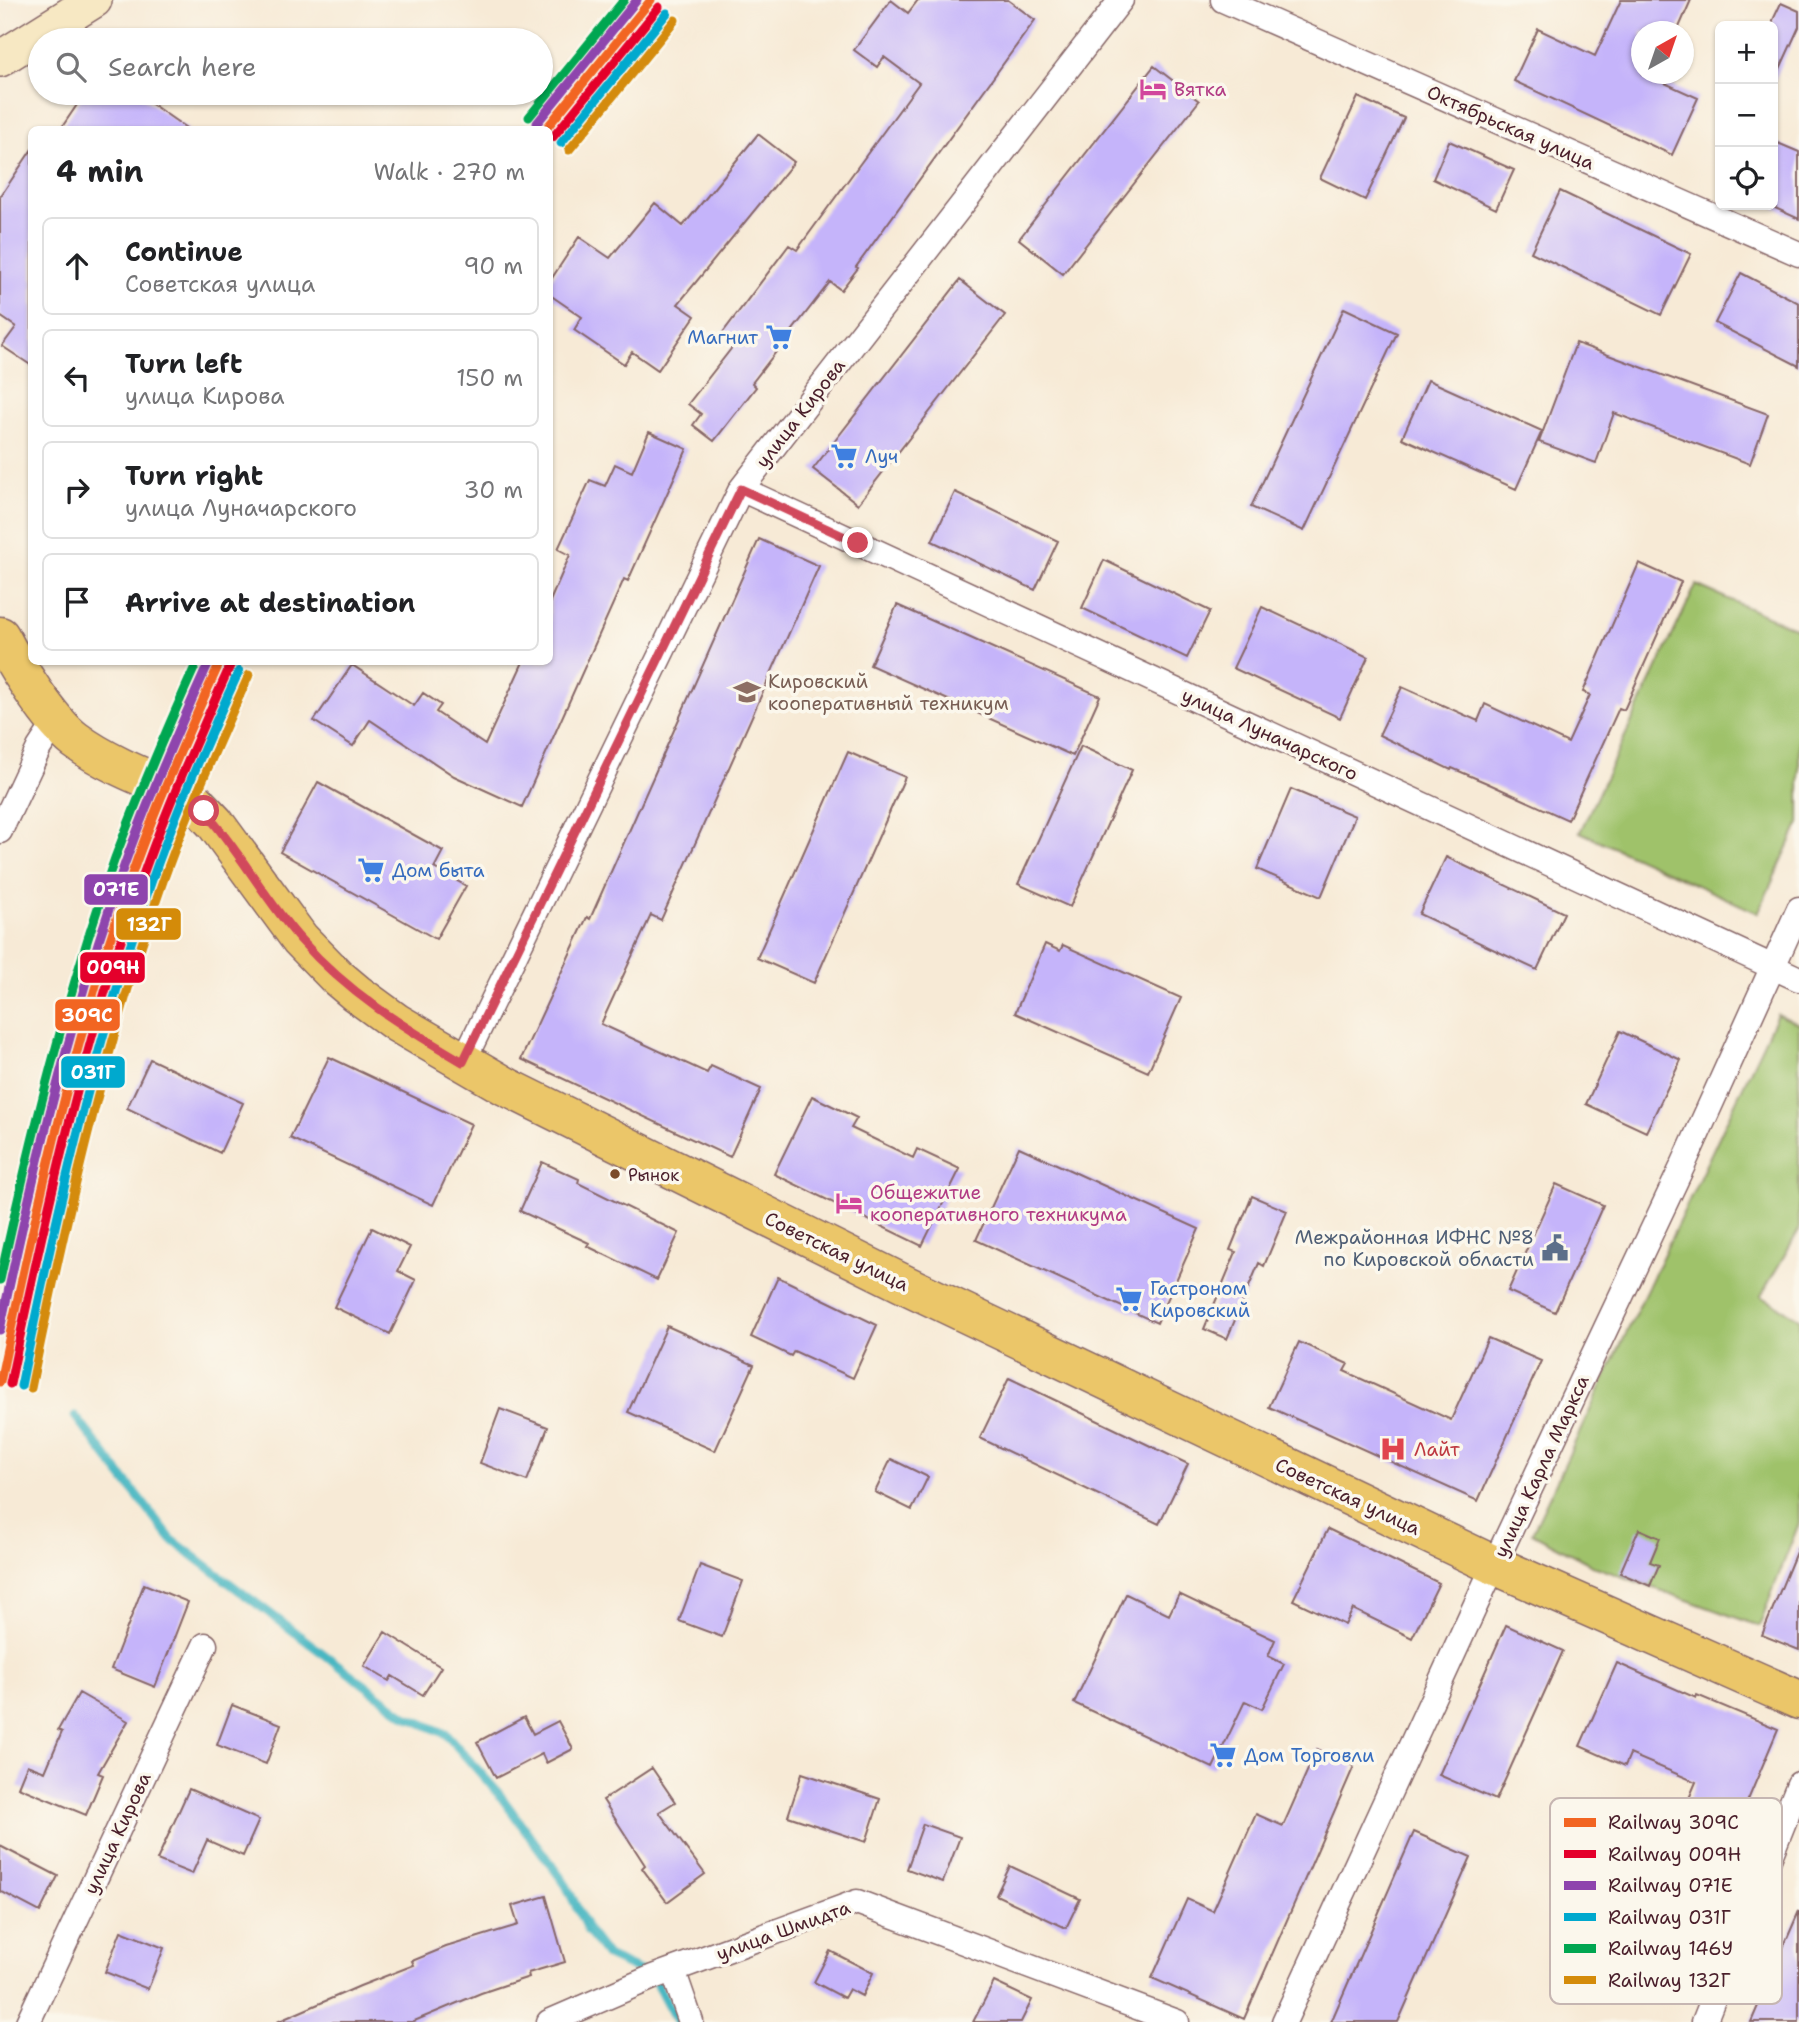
<!DOCTYPE html>
<html lang="en">
<head>
<meta charset="utf-8">
<style>
  :root { --surface:#fff; --page:#f6f6f6; --text:#202124; --muted:#757577; --line:#e0e0e0 }
  body { margin:0; font-family:"Shantell Sans",sans-serif; background:var(--page); color:var(--text) }
  .controls { position:absolute; right:21px; top:21px; display:grid; overflow:hidden; border-radius:10px; box-shadow:0 2px 5px #0004 }
  .controls button { width:63px; height:63px; display:grid; place-items:center; padding:0; border:0; border-bottom:2px solid var(--line); background:var(--surface); color:var(--text); font:35px sans-serif }
  .compass { position:absolute; left:1631px; top:21px; width:63px; height:63px; border-radius:50%; background:var(--surface); box-shadow:0 2px 5px #0004; rotate:40deg }
  .stop { position:absolute; width:21px; height:21px; margin:-16px; border:5px solid #d1495b; border-radius:50%; background:#fff }
  .stop.end { background:#d1495b; border-color:#fff; box-shadow:0 2px 7px #0008 }
  .list { margin:0; padding:0; list-style:none }
  h2 { display:flex; justify-content:space-between; align-items:center; height:91px; margin:0; padding:0 28px; font-size:30px }
  h2 small { font-size:23px; font-weight:400; color:var(--muted) }
  .list li { display:grid; grid-template-columns:46px 1fr auto; gap:21px; align-items:center; box-sizing:border-box; height:98px; margin:0 14px 14px; padding:0 14px; border:2px solid var(--line); border-radius:10px }
  .list b { display:block; font-size:26px; white-space:nowrap }
  .list p { margin:0; font-size:23px; white-space:nowrap; color:var(--muted) }
  .list em { font-size:23px; font-style:normal; color:var(--muted) }
  .icon { flex:none; width:38px; height:38px; fill:none; stroke:currentColor; stroke-width:2; stroke-linecap:round; stroke-linejoin:round }
  .map { position:relative; flex:none; width:1799px; height:2022px; overflow:hidden }
  .search { position:absolute; background:var(--surface); box-shadow:0 2px 5px #0004; left:28px; top:28px; width:525px; height:77px; display:flex; align-items:center; gap:18px; box-sizing:border-box; padding:0 24px; border-radius:38px; color:var(--muted); font-size:26px }
  .panel { position:absolute; background:var(--surface); box-shadow:0 2px 5px #0004; left:28px; top:126px; width:525px; height:539px; border-radius:10px }
  .map>svg:first-child { display:block }
  .green { fill:#9fc26b; stroke:#74704b; stroke-width:2 }
  .lines { fill:none; stroke-linecap:round; stroke-linejoin:round }
  .stream { stroke:#48b7c2; stroke-width:9 }
  .building { fill:#c5b4fa }
  .street-casing { stroke:#876667; stroke-width:27 }
  .secondary-casing { stroke:#876667; stroke-width:38 }
  .primary-casing { stroke:#876667; stroke-width:41 }
  .street { stroke:#fff; stroke-width:24 }
  .secondary { stroke:#f7e8c3; stroke-width:35 }
  .primary { stroke:#ebc669; stroke-width:38 }
  .rail-1-casing { stroke:#fbf7ec; stroke-width:14 }
  .rail-2-casing { stroke:#fbf7ec; stroke-width:14 }
  .rail-3-casing { stroke:#fbf7ec; stroke-width:14 }
  .rail-4-casing { stroke:#fbf7ec; stroke-width:14 }
  .rail-5-casing { stroke:#fbf7ec; stroke-width:14 }
  .rail-6-casing { stroke:#fbf7ec; stroke-width:14 }
  .rail-1 { stroke:#f26522; stroke-width:9 }
  .rail-2 { stroke:#e4002b; stroke-width:9 }
  .rail-3 { stroke:#8e44ad; stroke-width:9 }
  .rail-4 { stroke:#00a9ce; stroke-width:9 }
  .rail-5 { stroke:#00a651; stroke-width:9 }
  .rail-6 { stroke:#d48b09; stroke-width:9 }
  .route { stroke:#d1495b; stroke-width:9 }
  .bus-dot { fill:#7a4b2a; stroke:#fbf7ec; stroke-width:2.5 }
  .labels { text-anchor:middle; stroke-width:7; stroke-linejoin:round; paint-order:stroke }
  .bus-label { font-size:17px; fill:#4a1f2b; stroke:#fbf7ec; text-anchor:start }
  .hotel-label { font-size:19px; fill:#b23c85; stroke:#fbf7ec; text-anchor:start }
  .street-label { font-size:19px; fill:#4a1f2b; stroke:#fbf7ec }
  .shop-label { font-size:19px; fill:#366cbe; stroke:#fbf7ec; text-anchor:start }
  .education-label { font-size:19px; fill:#785e54; stroke:#fbf7ec; text-anchor:start }
  .service-label { font-size:19px; fill:#4e5e75; stroke:#fbf7ec; text-anchor:end }
  .health-label { font-size:19px; fill:#be3a42; stroke:#fbf7ec; text-anchor:start }
  .key { fill:#fbf7ec; stroke:#c6b6b2; stroke-width:2 }
  .key-label { font-size:19px; fill:#4a1f2b }
  .line-badge { stroke:#fbf7ec; stroke-width:2.5 }
  .badge-label { font-size:19px; text-anchor:middle; font-weight:bold; fill:#fff }
</style>
</head>
<body>
<div class="map">
<svg width="1799" height="2022" viewBox="0 0 1799 2022">
  <rect width="100%" height="100%" fill="#fbf7ec"/>
  <filter id="ink" filterUnits="userSpaceOnUse"><feTurbulence type="fractalNoise" baseFrequency=".0143" numOctaves="2"/><feDisplacementMap in="SourceGraphic" scale="14" xChannelSelector="R" yChannelSelector="G"/><feConvolveMatrix kernelMatrix="1 2 1 2 8 2 1 2 1" color-interpolation-filters="sRGB"/></filter>
  <filter id="wash" filterUnits="userSpaceOnUse"><feTurbulence type="fractalNoise" baseFrequency=".00686" numOctaves="4" result="noise"/><feDisplacementMap in="SourceGraphic" scale="28" xChannelSelector="R" yChannelSelector="G"/><feGaussianBlur stdDeviation="1.57" result="paint"/><feColorMatrix in="noise" values="0 0 0 0 0 0 0 0 0 0 0 0 0 0 0 0 0 1.4 0 .05"/><feComposite in="paint" operator="in"/></filter>
  <g filter="url(#wash)">
    <rect width="100%" height="100%" fill="#f7ead6"/>
    <!-- green -->
    <path class="green" d="M1696 585 1799 630V823L1758 913 1580 832Z
      M1777 1014 1799 1024V1230L1761 1296 1799 1318V1523L1759 1626 1596 1567 1532 1533Z"/>
    <g class="lines">
      <!-- stream -->
      <path class="stream" d="M75 1416 171 1539 406 1716 446 1734 499 1794 566 1885 588 1931 607 1956 653 1977 677 2022"/>
    </g>
    <g id="blocks">
      <!-- building -->
      <path class="building" d="M891 0 908 13 918 0H1008L1035 20 856 267 858 268 841 290 830 282 752 383 756 387 714 441 693 425 701 414 688 404 734 345 721 335 789 245 797 250 919 83 884 57 877 67 854 50Z
        M1621 0H1691L1677 32H1642V74H1645L1698 98 1672 155 1514 81 1538 29 1595 56Z
        M1781 3 1799 11V27L1773 84V20Z
        M1154 66 1199 101 1063 274 1019 239Z
        M85 93H136L189 130H60Z
        M1358 97 1404 118 1365 200 1320 178Z
        M758 134 794 162 678 304 695 316 658 370 632 352 624 364 574 330 582 317 550 295V281L579 237 610 258 655 203 683 226Z
        M1449 141 1514 170 1496 209 1433 179Z
        M1773 141 1799 152V219L1773 207Z
        M32 149V366L2 346 16 327 0 316V197Z
        M1560 191 1691 254 1661 315 1531 252Z
        M1741 273 1799 303V366L1715 323Z
        M960 280 1005 315 858 504 813 469Z
        M1344 308 1397 333 1304 531 1251 507Z
        M1576 343 1768 414 1750 464 1614 413 1596 463 1539 442Z
        M1428 380 1542 431 1516 489 1402 438Z
        M649 432 687 449 628 581 624 579 522 807 454 776 370 720 353 746 314 721 352 665 414 706 423 693 441 705 436 712 485 745 523 662H550V601L570 555 558 549 590 480 605 486 615 464 632 472Z
        M955 492 1058 541 1035 590 932 541Z
        M759 539 819 566 661 920 651 915 601 1024 707 1073 711 1066 761 1089 730 1157 521 1059 587 917 590 919Z
        M1104 560 1210 611 1187 658 1082 608Z
        M1639 563 1681 582 1624 710 1619 708 1568 820 1487 783 1452 768 1451 770 1379 735 1402 687 1478 721 1485 704 1568 743 1590 695 1583 692Z
        M897 605 1100 696 1073 756 870 665Z
        M1262 607 1368 657 1340 718 1233 668Z
        M1081 746 1132 770 1070 907 1018 884Z
        M848 752 905 777 814 983 757 958Z
        M318 782 443 851 434 868 466 886 436 939 280 852Z
        M1291 789 1355 816 1321 897 1257 869Z
        M1446 857 1564 913 1537 970 1419 914Z
        M1045 944 1060 951 1063 945 1181 998 1148 1072 1015 1013Z
        M1620 1031 1681 1060 1646 1132 1586 1104Z
        M329 1057 471 1124 433 1205 290 1138Z
        M150 1059 243 1103 220 1153 127 1108Z
        M812 1096 857 1118 851 1128 913 1158 917 1149 960 1169 922 1246 774 1174Z
        M1019 1147 1199 1229 1157 1323 976 1240Z
        M542 1162 579 1179 578 1183 679 1233 657 1280 587 1246 589 1243 520 1211Z
        M1556 1184 1603 1205 1555 1312 1508 1291Z
        M1252 1196 1287 1211 1264 1266 1259 1263 1227 1339 1204 1329 1236 1252 1230 1250Z
        M372 1228 410 1247 398 1271 416 1280 390 1334 334 1307Z
        M778 1277 877 1325 853 1378 794 1351 791 1356 751 1337Z
        M667 1326 754 1365 715 1451 628 1412Z
        M1488 1338 1541 1361 1478 1501 1269 1407 1299 1342 1348 1364 1344 1371 1451 1420Z
        M1009 1378 1188 1464 1159 1524 980 1438Z
        M500 1409 548 1427 527 1481 480 1463Z
        M891 1459 928 1477 912 1510 875 1492Z
        M1328 1529 1439 1583 1412 1638 1353 1609 1345 1625 1293 1600Z
        M1639 1529 1660 1538 1650 1562 1659 1565 1650 1586 1620 1573Z
        M1798 1547H1799V1650L1762 1635Z
        M700 1565 743 1581 722 1637 679 1621Z
        M144 1584 188 1602 155 1687 111 1669Z
        M1126 1594 1169 1615 1179 1594 1275 1640 1268 1656 1284 1664 1262 1709 1245 1701 1213 1768 1074 1703Z
        M1506 1625 1563 1651 1496 1800 1439 1775Z
        M385 1632 441 1667 423 1695 392 1676 389 1681 364 1666Z
        M1617 1663 1696 1698 1697 1695 1778 1729 1705 1902 1697 1898 1671 1957 1610 1930 1626 1891 1646 1900 1696 1782 1630 1754 1625 1766 1580 1746Z
        M79 1693 128 1721 98 1773 103 1775 86 1815 18 1787 27 1765 45 1772 62 1732 58 1730Z
        M232 1705 281 1724 266 1764 217 1745Z
        M524 1717 533 1734 558 1721 573 1749 546 1763 542 1754 496 1778 477 1742Z
        M1317 1749 1354 1766 1244 2019 1152 1978 1187 1899 1213 1911 1256 1814 1283 1826Z
        M652 1768 675 1802 659 1812 705 1874 667 1902 642 1868 645 1865 603 1800Z
        M802 1773 880 1799 866 1842 788 1816Z
        M189 1789 259 1820 243 1856 207 1840 192 1874 157 1860Z
        M923 1824 960 1837 943 1882 907 1869Z
        M1414 1832 1471 1857 1398 2022H1331Z
        M0 1846 58 1876 40 1912 0 1891Z
        M1010 1866 1080 1899 1066 1928 996 1895Z
        M546 1896 565 1962 528 1973 529 1977 481 1993 412 2022H277L360 1986 414 1965 412 1961 446 1947 518 1925 512 1906Z
        M1799 1911V2022H1751Z
        M121 1931 164 1948 148 1989 105 1972Z
        M830 1951 873 1973 862 1996 849 1989 844 1998 814 1982Z
        M994 1982 1032 2000 1021 2022H973Z"/>
    </g>
  </g>
  <g filter="url(#ink)">
    <use href="#blocks" fill-opacity="0" stroke="#876667" stroke-width="2"/>
    <g class="lines">
      <!-- street casing -->
      <g class="street-casing">
        <path id="street" d="M1223 0 1799 254
          M741 489 1799 979
          M0 831 39 748 56 722
          M463 1062 741 489 1121 0
          M673 1970 691 2022
          M28 2022 205 1645
          M549 2022 653 1977 857 1902 1177 2022
          M1284 2022 1494 1565 1684 1163 1799 909
          M1704 2022 1799 1784"/>
      </g>
      <!-- secondary casing -->
      <g class="secondary-casing">
        <path id="secondary" d="M0 59 94 0"/>
      </g>
      <!-- primary casing -->
      <g class="primary-casing">
        <path id="primary" d="M0 636C15 665 50 721 75 740 107 764 148 779 185 795L195 802 215 823 300 939 337 977 356 993 397 1023 507 1087 906 1285 1494 1565 1799 1700"/>
      </g>
      <!-- street -->
      <use href="#street" class="street"/>
      <!-- secondary -->
      <use href="#secondary" class="secondary"/>
      <!-- primary -->
      <use href="#primary" class="primary"/>
      <!-- rail-1 casing -->
      <g class="rail-1-casing">
        <path id="rail-1" d="M545 130 651 0
          M0 1382C36 1209 75 1035 134 868 159 798 189 730 220 662"/>
      </g>
      <!-- rail-2 casing -->
      <g class="rail-2-casing">
        <path id="rail-2" d="M553 137 659 7
          M10 1384C46 1211 85 1038 144 872 169 802 199 734 230 666"/>
      </g>
      <!-- rail-3 casing -->
      <g class="rail-3-casing">
        <path id="rail-3" d="M537 123 637 0
          M0 1330C33 1173 71 1014 125 863 150 794 179 728 209 662"/>
      </g>
      <!-- rail-4 casing -->
      <g class="rail-4-casing">
        <path id="rail-4" d="M561 143 667 13
          M21 1386C56 1214 95 1043 153 877 178 807 208 738 239 671"/>
      </g>
      <!-- rail-5 casing -->
      <g class="rail-5-casing">
        <path id="rail-5" d="M529 117 624 0
          M0 1280C31 1138 66 995 115 858 140 792 168 726 197 662"/>
      </g>
      <!-- rail-6 casing -->
      <g class="rail-6-casing">
        <path id="rail-6" d="M569 150 675 20
          M31 1388C66 1217 105 1046 163 881 188 811 218 743 249 675"/>
      </g>
      <!-- rail-1 -->
      <use href="#rail-1" class="rail-1"/>
      <!-- rail-2 -->
      <use href="#rail-2" class="rail-2"/>
      <!-- rail-3 -->
      <use href="#rail-3" class="rail-3"/>
      <!-- rail-4 -->
      <use href="#rail-4" class="rail-4"/>
      <!-- rail-5 -->
      <use href="#rail-5" class="rail-5"/>
      <!-- rail-6 -->
      <use href="#rail-6" class="rail-6"/>
    </g>
  </g>
  <g class="lines" filter="url(#ink)">
    <!-- route -->
    <path class="route" d="M204 811C240 851 265 900 301 940 349 994 402 1026 463 1062L741 489 858 543"/>
  </g>
  <!-- icons -->
  <defs>
    <g id="hotel-bare" transform="scale(2.1)"><path d="M-6-4.5h1.5V1H6V5H4.5V3h-9V5H-6ZM-4 0a1.8 1.8 0 1 1 3.6 0ZM.5 0V-2.5h3Q6-2.5 6 0Z" fill="#d1479c" stroke="#fbf7ec" stroke-width="2.5" paint-order="stroke"/></g>
    <g id="supermarket-bare" transform="scale(2.1)"><path d="M-6-5.5h2.5l.6 2H6L4.5 2H-2.5L-4.4-4H-6ZM-1.5 3.2a1.3 1.3 0 1 0 .1 0ZM3 3.2a1.3 1.3 0 1 0 .1 0Z" fill="#3f7fe0" stroke="#fbf7ec" stroke-width="2.5" paint-order="stroke"/></g>
    <g id="university-bare" transform="scale(2.1)"><path d="M0-5L7-2L0 1L-7-2ZM-4 1L0 2.5L4 1V4Q0 6-4 4Z" fill="#8d6e63" stroke="#fbf7ec" stroke-width="2.5" paint-order="stroke"/></g>
    <g id="civic-bare" transform="scale(2.1)"><path d="M-.6-6.5H3V-4.5H.6V-3L4-1V1h2V6H-6V1h2V-1L-.6-3ZM-1.2 2.5V6h2.4V2.5Z" fill="#5c6f8a" stroke="#fbf7ec" stroke-width="2.5" paint-order="stroke"/></g>
    <g id="hospital-bare" transform="scale(2.1)"><path d="M-5-5h3v3.5h4V-5h3V5h-3V1.5h-4V5h-3Z" fill="#e0444e" stroke="#fbf7ec" stroke-width="2.5" paint-order="stroke"/></g>
  </defs>
  <g fill-rule="evenodd">
    <use href="#hotel-bare" x="1153" y="89"/>
    <use href="#supermarket-bare" x="779" y="337"/>
    <use href="#supermarket-bare" x="844" y="456"/>
    <use href="#university-bare" x="747" y="692"/>
    <use href="#supermarket-bare" x="371" y="870"/>
    <use href="#hotel-bare" x="849" y="1203"/>
    <use href="#civic-bare" x="1555" y="1248"/>
    <use href="#supermarket-bare" x="1129" y="1299"/>
    <use href="#hospital-bare" x="1393" y="1449"/>
    <use href="#supermarket-bare" x="1223" y="1755"/>
  </g>
  <!-- markers -->
  <circle class="bus-dot" cx="615" cy="1174" r="6"/>
  <g class="labels">
    <!-- bus labels -->
    <g class="bus-label">
      <text x="628" y="1181">Рынок</text>
    </g>
    <!-- hotel labels -->
    <g class="hotel-label">
      <text x="1174" y="96">Вятка</text>
      <text x="870" y="1199">Общежитие<tspan x="870" dy="22">кооперативного техникума</tspan></text>
    </g>
    <!-- street labels -->
    <g class="street-label">
      <text transform="translate(1511 127) rotate(24)" y="7">Октябрьская улица</text>
      <text transform="translate(800 413) rotate(-52)" y="7">улица Кирова</text>
      <text transform="translate(1270 734) rotate(25)" y="7">улица Луначарского</text>
      <text transform="translate(837 1251) rotate(26)" y="7">Советская улица</text>
      <text transform="translate(1541 1466) rotate(-65)" y="7">улица Карла Маркса</text>
      <text transform="translate(1348 1496) rotate(25)" y="7">Советская улица</text>
      <text transform="translate(117 1833) rotate(-65)" y="7">улица Кирова</text>
      <text transform="translate(783 1930) rotate(-20)" y="7">улица Шмидта</text>
    </g>
    <!-- shop labels -->
    <g class="shop-label">
      <text x="758" y="344" text-anchor="end">Магнит</text>
      <text x="865" y="463">Луч</text>
      <text x="392" y="877">Дом быта</text>
      <text x="1150" y="1295">Гастроном<tspan x="1150" dy="22">Кировский</tspan></text>
      <text x="1244" y="1762">Дом Торговли</text>
    </g>
    <!-- education labels -->
    <g class="education-label">
      <text x="768" y="688">Кировский<tspan x="768" dy="22">кооперативный техникум</tspan></text>
    </g>
    <!-- service labels -->
    <g class="service-label">
      <text x="1534" y="1244">Межрайонная ИФНС №8<tspan x="1534" dy="22">по Кировской области</tspan></text>
    </g>
    <!-- health labels -->
    <g class="health-label">
      <text x="1414" y="1456">Лайт</text>
    </g>
  </g>
  <!-- legend -->
  <rect x="1550" y="1798" width="232" height="206" rx="10" class="key"/>
  <rect x="1564" y="1818" width="32" height="9" fill="#f26522"/>
  <rect x="1564" y="1850" width="32" height="8" fill="#e4002b"/>
  <rect x="1564" y="1881" width="32" height="9" fill="#8e44ad"/>
  <rect x="1564" y="1913" width="32" height="8" fill="#00a9ce"/>
  <rect x="1564" y="1944" width="32" height="9" fill="#00a651"/>
  <rect x="1564" y="1976" width="32" height="8" fill="#d48b09"/>
  <g class="key-label">
    <text x="1608" y="1829">Railway 309С</text>
    <text x="1608" y="1861">Railway 009Н</text>
    <text x="1608" y="1892">Railway 071Е</text>
    <text x="1608" y="1924">Railway 031Г</text>
    <text x="1608" y="1955">Railway 146У</text>
    <text x="1608" y="1987">Railway 132Г</text>
  </g>
  <g class="line-badge">
    <rect x="83" y="873" width="66" height="33" rx="7" fill="#8e44ad"/>
    <rect x="115" y="907" width="67" height="34" rx="7" fill="#d48b09"/>
    <rect x="79" y="951" width="67" height="33" rx="7" fill="#e4002b"/>
    <rect x="54" y="998" width="67" height="34" rx="7" fill="#f26522"/>
    <rect x="60" y="1055" width="66" height="34" rx="7" fill="#00a9ce"/>
  </g>
  <g class="badge-label">
    <text x="116" y="896">071Е</text>
    <text x="149" y="931">132Г</text>
    <text x="113" y="974">009Н</text>
    <text x="87" y="1022">309С</text>
    <text x="93" y="1079">031Г</text>
  </g>
</svg>
<div class="controls">
<button>+</button>
<button>−</button>
<button><svg class="icon" aria-label="locate" viewBox="0 0 24 24"><circle cx="12" cy="12" r="6"/><path d="M12 2v4M12 18v4M2 12h4M18 12h4"/></svg></button>
</div>
<svg class="compass" viewBox="-18 -18 36 36"><path d="M0-13l5 13h-10z" fill="#e53935"/><path d="M0 13l5-13h-10z" fill="#757577"/></svg>
<div class="stop" style="left:204px;top:811px"></div>
<div class="stop end" style="left:858px;top:543px"></div>
<div class="search"><svg class="icon" aria-label="search" viewBox="0 0 24 24"><circle cx="10" cy="10" r="6"/><path d="M15 15l6 6"/></svg>Search here</div>
<section class="panel">
<h2>4 min<small>Walk · 270 m</small></h2>
<ul class="list">
<li><svg class="icon" aria-label="ahead" viewBox="0 0 24 24"><path d="M12 20V5M6 11l6-6 6 6"/></svg><div><b>Continue</b><p>Советская улица</p></div><em>90 m</em></li>
<li><svg class="icon" aria-label="left" viewBox="0 0 24 24"><path d="M17 20v-9H6M10 6l-5 5 5 5"/></svg><div><b>Turn left</b><p>улица Кирова</p></div><em>150 m</em></li>
<li><svg class="icon" aria-label="right" viewBox="0 0 24 24"><path d="M7 20v-9h11M14 6l5 5-5 5"/></svg><div><b>Turn right</b><p>улица Луначарского</p></div><em>30 m</em></li>
<li><svg class="icon" aria-label="arrive" viewBox="0 0 24 24"><path d="M6 21V4h12l-3 4 3 4H6"/></svg><div><b>Arrive at destination</b></div></li>
</ul>
</section>
</div>
</body>
</html>
